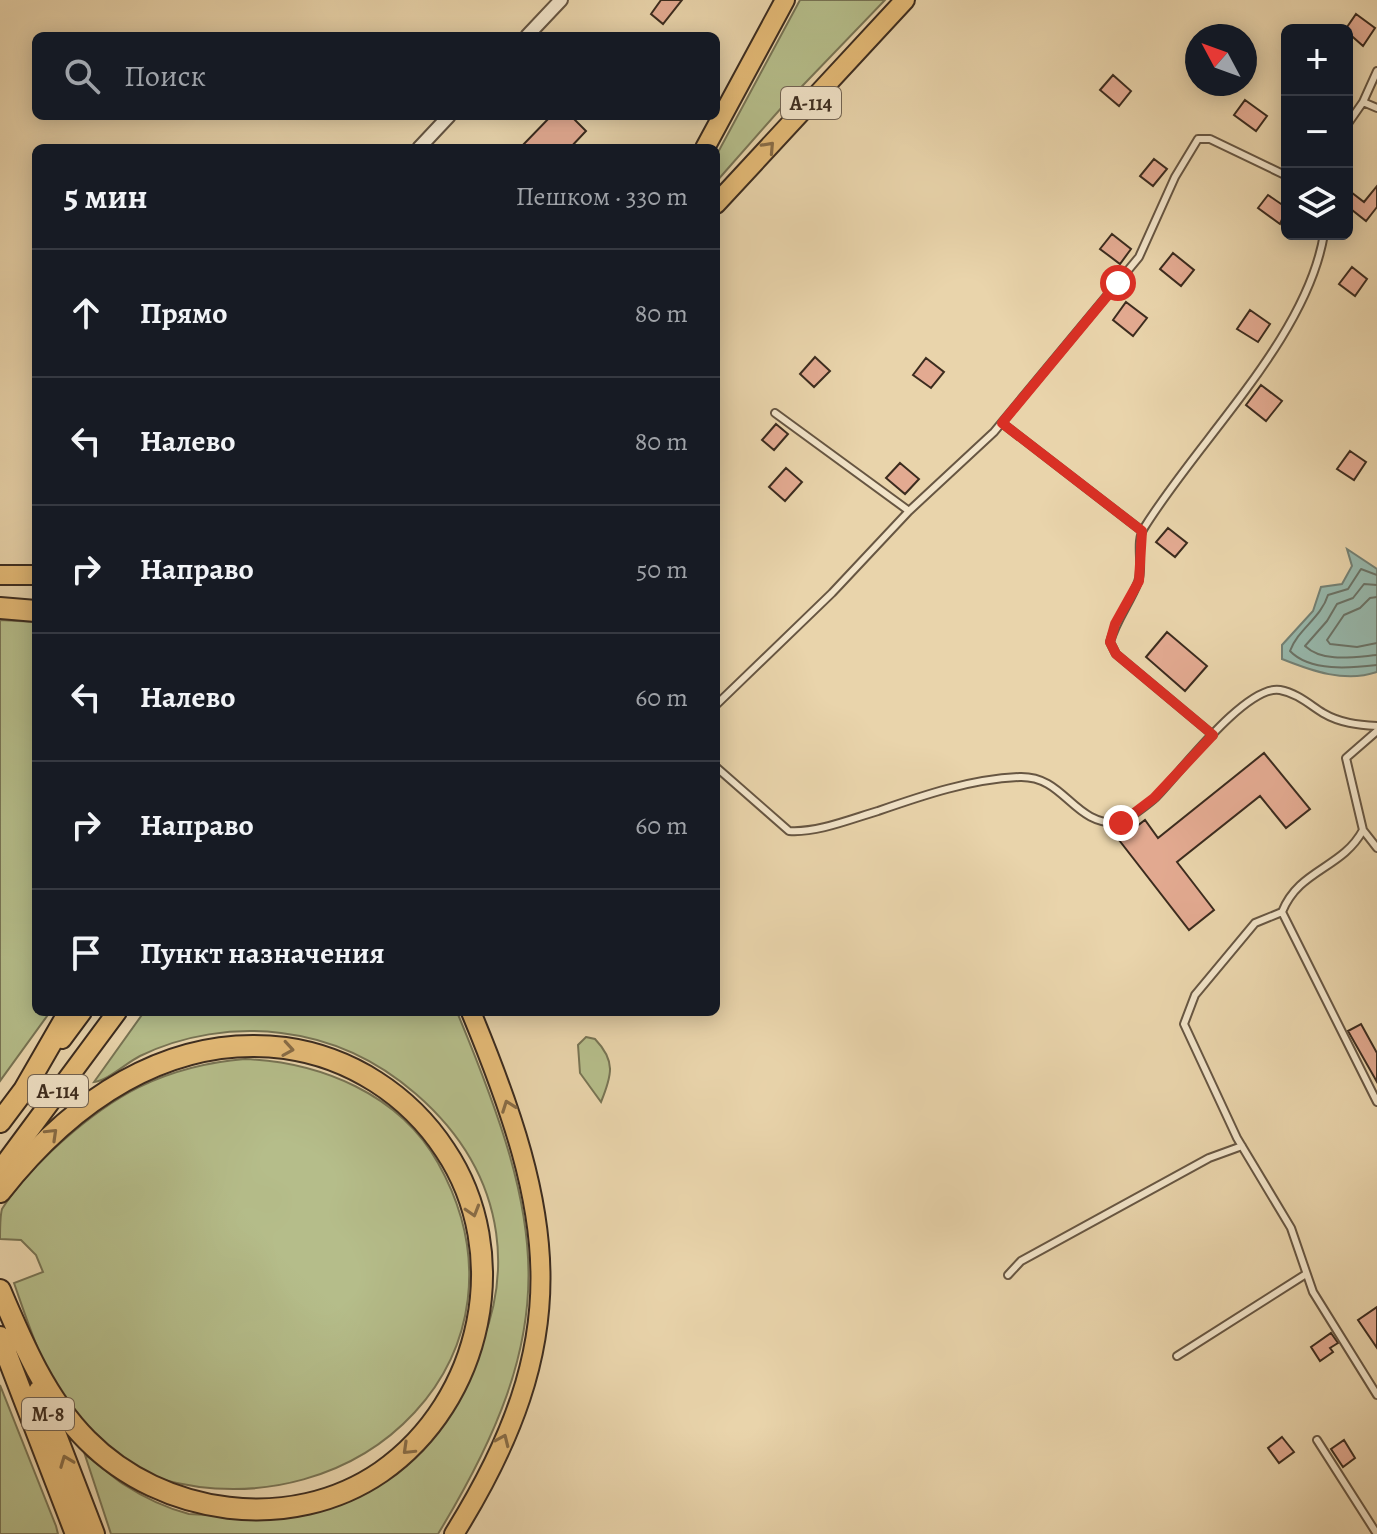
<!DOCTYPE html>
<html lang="ru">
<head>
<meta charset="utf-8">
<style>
  :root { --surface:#171b24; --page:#20242c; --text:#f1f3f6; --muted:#9ea1a6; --line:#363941 }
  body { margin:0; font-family:Alegreya,serif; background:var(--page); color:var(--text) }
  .controls { position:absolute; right:24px; top:24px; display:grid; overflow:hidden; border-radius:12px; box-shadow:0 4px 20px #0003 }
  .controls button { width:72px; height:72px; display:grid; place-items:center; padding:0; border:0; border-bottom:2px solid var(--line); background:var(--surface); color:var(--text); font:40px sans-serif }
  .compass { position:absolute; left:1185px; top:24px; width:72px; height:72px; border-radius:50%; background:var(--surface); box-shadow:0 4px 20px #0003; rotate:311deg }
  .stop { position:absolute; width:24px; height:24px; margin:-18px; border:6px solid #d93025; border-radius:50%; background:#fff }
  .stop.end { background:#d93025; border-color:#fff; box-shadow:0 2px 8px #0008 }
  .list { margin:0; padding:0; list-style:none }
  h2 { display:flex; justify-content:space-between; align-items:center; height:104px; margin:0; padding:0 32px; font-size:34px }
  h2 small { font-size:26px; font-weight:400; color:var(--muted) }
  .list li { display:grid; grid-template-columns:52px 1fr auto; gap:24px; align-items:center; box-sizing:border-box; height:128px; padding:0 32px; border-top:2px solid var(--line) }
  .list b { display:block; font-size:30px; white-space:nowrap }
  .list em { font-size:26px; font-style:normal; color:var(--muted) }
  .icon { flex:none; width:44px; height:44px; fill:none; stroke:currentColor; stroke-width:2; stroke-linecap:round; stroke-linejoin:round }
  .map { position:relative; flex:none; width:1377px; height:1534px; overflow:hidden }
  .search { position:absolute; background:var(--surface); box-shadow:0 4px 20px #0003; left:32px; top:32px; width:688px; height:88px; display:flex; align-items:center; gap:20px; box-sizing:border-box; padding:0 28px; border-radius:12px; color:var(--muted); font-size:30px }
  .panel { position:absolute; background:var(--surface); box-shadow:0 4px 20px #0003; left:32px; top:144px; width:688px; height:872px; border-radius:12px }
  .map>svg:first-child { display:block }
  .green { fill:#b5bd8a; stroke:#787454; stroke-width:2 }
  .water { fill:#97b8ac; stroke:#738074; stroke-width:2 }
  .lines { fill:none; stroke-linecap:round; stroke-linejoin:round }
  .shore { stroke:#6a7266; stroke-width:2 }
  .building { fill:#e3aa91; stroke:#3c2c1f; stroke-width:2 }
  .service-casing { stroke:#675642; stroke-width:10 }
  .minor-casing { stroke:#675642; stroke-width:16 }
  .primary-casing { stroke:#3c2c1f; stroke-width:22 }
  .trunk-casing { stroke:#3c2c1f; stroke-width:24 }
  .service { stroke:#f1e3c8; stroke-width:6 }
  .minor { stroke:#f1e3c8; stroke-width:12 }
  .primary { stroke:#e4ba76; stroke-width:18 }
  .trunk { stroke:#e4ba76; stroke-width:20 }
  .oneway { stroke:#886c46 }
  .route { stroke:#d93025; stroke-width:10 }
  .labels { text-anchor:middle; stroke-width:7; stroke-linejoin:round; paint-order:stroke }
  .shield { fill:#f1e3c8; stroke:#726352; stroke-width:2 }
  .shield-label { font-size:20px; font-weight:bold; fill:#3c2c1f }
</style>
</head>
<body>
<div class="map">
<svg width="1377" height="1534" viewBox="0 0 1377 1534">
  <rect width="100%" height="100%" fill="#e9d4ab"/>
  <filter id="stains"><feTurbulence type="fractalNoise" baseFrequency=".0025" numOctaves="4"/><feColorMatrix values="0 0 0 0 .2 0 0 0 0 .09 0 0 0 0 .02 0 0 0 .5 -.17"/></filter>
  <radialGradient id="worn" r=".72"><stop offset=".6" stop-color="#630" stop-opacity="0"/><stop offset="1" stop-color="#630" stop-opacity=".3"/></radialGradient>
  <!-- green -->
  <path class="green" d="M800 0H885L783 106 716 182V156Z
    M0 620 36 622V1012H50L0 1081Z
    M144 1012H457C547 1228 564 1326 438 1534H111L85 1455C98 1463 110 1475 123 1484 143 1497 166 1508 189 1514 435 1534 608 1261 416 1094 378 1061 332 1039 281 1033 234 1027 183 1035 140 1056 126 1063 107 1081 94 1082Z
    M586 1037 595 1039C616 1061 612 1075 601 1102L580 1073 578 1045Z
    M245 1059C320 1062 400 1094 438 1163 544 1352 362 1534 160 1479 124 1463 86 1434 64 1400 41 1364 28 1323 14 1283L43 1272 36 1255 21 1240 0 1239C0 1230 0 1216 2 1209 29 1165 93 1110 139 1087 172 1071 208 1062 245 1059Z
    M0 1385 56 1526 58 1534H0Z"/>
  <!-- water -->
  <path class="water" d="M1347 549 1377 569V672C1345 683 1312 671 1282 659V645L1313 611 1321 587 1342 584 1352 566Z"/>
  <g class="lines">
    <!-- shore -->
    <path class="shore" d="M1377 575 1361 569 1348 589 1328 595C1321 618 1298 629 1290 651 1310 672 1351 668 1377 665
      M1377 585 1364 584 1353 598 1337 604 1327 621 1305 646C1323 663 1354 657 1377 655
      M1377 597 1370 598 1360 608 1344 615 1327 640 1330 644 1357 647 1377 643"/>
  </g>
  <!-- building -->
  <path class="building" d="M661 0H682L663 24 651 14Z
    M1356 14 1375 28 1363 46 1345 30Z
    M1113 75 1131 91 1119 106 1100 90Z
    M1245 100 1267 116 1256 131 1234 115Z
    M551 116H571L586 131 570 148H520Z
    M1154 159 1167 169 1153 186 1140 176Z
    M1377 186V207L1366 221 1347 206V189L1364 202Z
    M1268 195 1287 208 1280 224 1258 208Z
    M1112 234 1131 249 1120 264 1100 249Z
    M1173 253 1194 270 1181 286 1160 269Z
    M1352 267 1367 279 1355 296 1339 284Z
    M1126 302 1147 318 1133 336 1113 320Z
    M1250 310 1270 324 1258 342 1237 329Z
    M815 357 830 371 814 387 800 374Z
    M926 358 944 372 931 388 913 375Z
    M1261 385 1282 401 1266 421 1246 405Z
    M776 424 788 434 774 450 762 440Z
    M1350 451 1366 462 1354 480 1337 469Z
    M900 463 919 479 905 494 886 478Z
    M786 468 802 482 785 501 769 487Z
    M1168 528 1187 543 1175 557 1156 542Z
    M1167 632 1207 666 1185 691 1146 657Z
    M1264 753 1310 809 1286 828 1260 796 1177 862 1214 910 1189 930 1119 840 1145 820 1158 838Z
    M1361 1024 1377 1053V1082L1348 1031Z
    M1377 1307V1348L1358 1320Z
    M1331 1333 1338 1343 1330 1348 1333 1352 1320 1361 1311 1347Z
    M1282 1437 1294 1452 1279 1463 1268 1448Z
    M1344 1440 1355 1458 1343 1467 1331 1449Z"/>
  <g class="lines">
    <!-- service casing -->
    <g class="service-casing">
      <path id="service" d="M1363 102 1377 108
        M1347 125 1363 102 1377 71
        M775 413 909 511
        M1002 423 1142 531
        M716 705 832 593 909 511 994 432 1139 257 1175 177 1198 139H1210L1287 176
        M1377 731 1346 758 1363 830C1342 869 1299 869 1282 912L1377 1102
        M1213 735 1116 654 1110 642C1116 620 1130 603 1138 582 1144 566 1135 542 1144 528 1199 439 1307 338 1324 234
        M716 767 789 831C817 833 851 819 878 811 924 795 971 779 1020 777 1066 776 1072 826 1121 823 1133 815 1145 807 1156 797 1179 774 1246 684 1280 690 1297 693 1310 705 1323 713 1340 723 1358 725 1377 726
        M1363 830 1377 848
        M1282 912 1255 923 1195 995 1184 1024 1237 1138 1291 1228 1313 1292 1377 1395
        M1008 1275 1021 1261 1209 1158 1242 1146
        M1177 1356 1306 1274
        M1317 1440 1377 1534"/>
    </g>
    <!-- minor casing -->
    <g class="minor-casing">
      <path id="minor" d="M527 36 561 0
        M419 148 449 116"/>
    </g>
    <!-- primary casing -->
    <g class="primary-casing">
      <path id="primary" d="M705 148 785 0
        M716 204 905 0
        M0 575H36
        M62 1039 82 1012
        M0 1170 117 1012
        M454 1534C577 1337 556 1217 471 1012"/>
    </g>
    <!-- trunk casing -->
    <g class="trunk-casing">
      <path id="trunk" d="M0 608 36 611
        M0 1122 24 1090 69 1012
        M0 1192C70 1103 167 1033 285 1048 350 1057 409 1095 445 1150 514 1253 483 1401 381 1472 291 1534 162 1516 87 1440 46 1399 22 1342 0 1290
        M0 1337 76 1534
        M39 1391 94 1534"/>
    </g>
    <!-- service -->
    <use href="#service" class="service"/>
    <!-- minor -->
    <use href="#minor" class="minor"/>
    <!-- primary -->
    <use href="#primary" class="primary"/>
    <!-- trunk -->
    <use href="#trunk" class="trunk"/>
  </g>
  <!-- one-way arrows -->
  <defs><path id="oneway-chevron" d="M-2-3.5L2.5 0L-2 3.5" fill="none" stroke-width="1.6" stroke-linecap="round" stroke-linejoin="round" transform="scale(2)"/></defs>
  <g class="oneway">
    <use href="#oneway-chevron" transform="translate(769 147) rotate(-47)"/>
    <use href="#oneway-chevron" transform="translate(288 1049) rotate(9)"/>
    <use href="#oneway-chevron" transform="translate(508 1106) rotate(-110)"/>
    <use href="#oneway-chevron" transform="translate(52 1134) rotate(-44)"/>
    <use href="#oneway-chevron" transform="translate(473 1211) rotate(73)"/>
    <use href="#oneway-chevron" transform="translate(503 1440) rotate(-66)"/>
    <use href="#oneway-chevron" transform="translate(408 1449) rotate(136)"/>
    <use href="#oneway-chevron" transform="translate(66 1461) rotate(-111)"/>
  </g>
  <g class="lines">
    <!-- route -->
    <path class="route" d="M1118 283 1002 423 1142 531 1139 581 1115 624 1110 642 1116 654 1213 735 1154 798 1121 823"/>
  </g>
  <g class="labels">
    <!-- shield labels -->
    <g class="shield">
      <rect x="781" y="87" width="60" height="32" rx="6"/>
      <rect x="28" y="1075" width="60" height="32" rx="6"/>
      <rect x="22" y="1398" width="52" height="32" rx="6"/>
    </g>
    <g class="shield-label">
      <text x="811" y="110">А-114</text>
      <text x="58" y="1098">А-114</text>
      <text x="48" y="1421">М-8</text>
    </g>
  </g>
  <rect width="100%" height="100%" filter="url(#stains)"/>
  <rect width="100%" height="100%" fill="url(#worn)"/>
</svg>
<div class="controls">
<button>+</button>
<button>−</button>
<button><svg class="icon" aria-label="layers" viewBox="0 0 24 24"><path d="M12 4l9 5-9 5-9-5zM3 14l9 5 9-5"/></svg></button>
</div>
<svg class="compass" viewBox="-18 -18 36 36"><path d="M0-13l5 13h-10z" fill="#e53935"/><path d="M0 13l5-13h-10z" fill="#9ea1a6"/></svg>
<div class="stop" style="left:1118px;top:283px"></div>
<div class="stop end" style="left:1121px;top:823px"></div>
<div class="search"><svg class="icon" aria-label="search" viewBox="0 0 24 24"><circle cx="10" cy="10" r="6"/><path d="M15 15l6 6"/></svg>Поиск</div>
<section class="panel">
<h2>5 мин<small>Пешком · 330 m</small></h2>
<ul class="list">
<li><svg class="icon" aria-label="ahead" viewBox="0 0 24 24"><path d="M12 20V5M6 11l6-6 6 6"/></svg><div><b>Прямо</b></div><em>80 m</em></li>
<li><svg class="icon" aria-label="left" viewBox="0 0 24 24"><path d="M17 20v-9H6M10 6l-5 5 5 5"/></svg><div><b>Налево</b></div><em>80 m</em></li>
<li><svg class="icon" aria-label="right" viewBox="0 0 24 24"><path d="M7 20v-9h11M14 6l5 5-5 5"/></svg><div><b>Направо</b></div><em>50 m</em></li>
<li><svg class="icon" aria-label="left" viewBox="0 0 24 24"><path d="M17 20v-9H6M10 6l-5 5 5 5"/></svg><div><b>Налево</b></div><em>60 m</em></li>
<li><svg class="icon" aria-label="right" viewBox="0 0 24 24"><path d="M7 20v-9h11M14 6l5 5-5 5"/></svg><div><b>Направо</b></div><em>60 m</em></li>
<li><svg class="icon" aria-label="arrive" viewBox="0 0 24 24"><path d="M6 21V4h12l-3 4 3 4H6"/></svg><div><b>Пункт назначения</b></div></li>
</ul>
</section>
</div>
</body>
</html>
